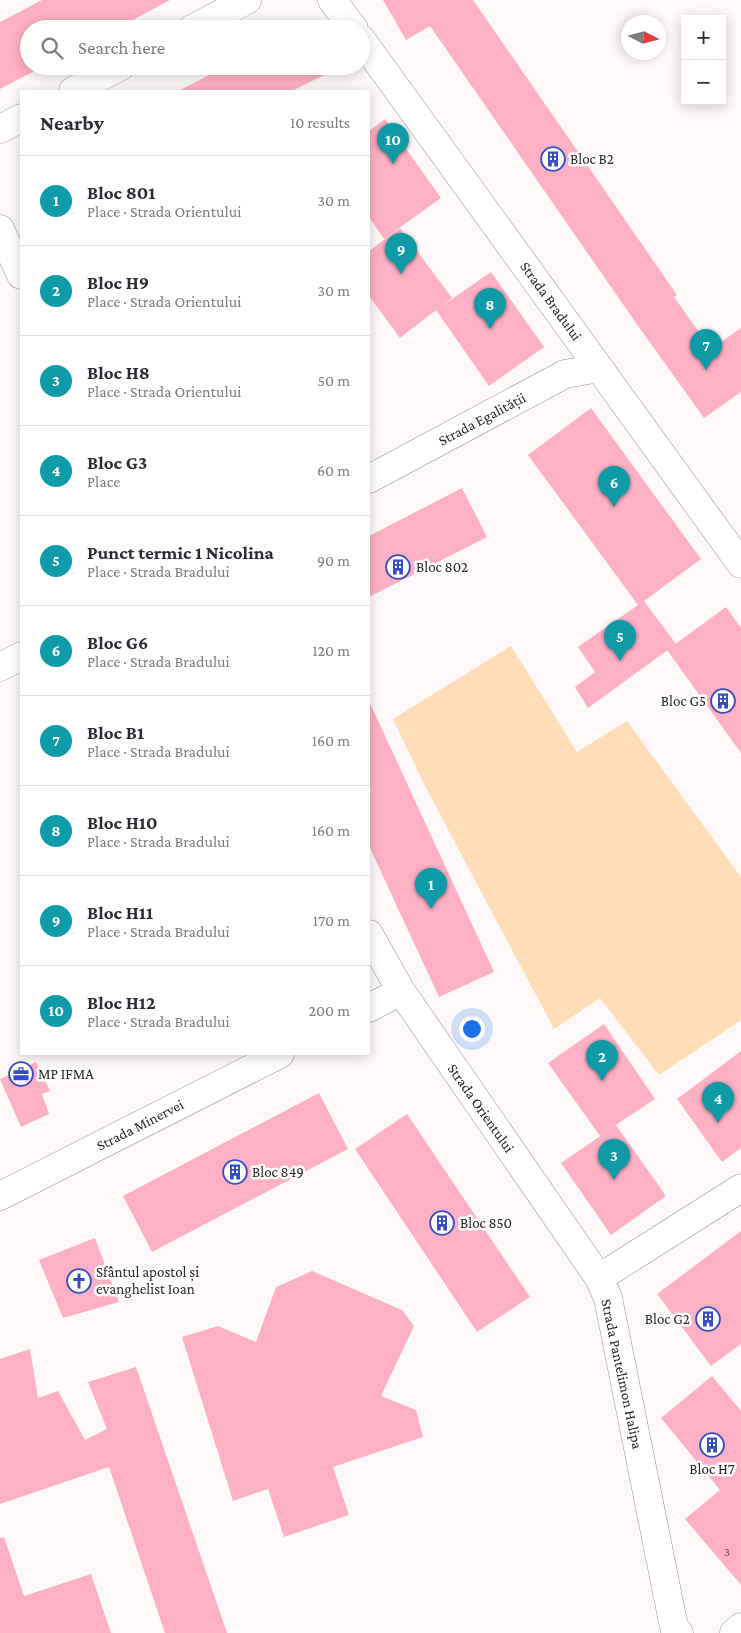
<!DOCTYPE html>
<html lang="en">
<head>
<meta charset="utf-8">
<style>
  :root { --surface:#fff; --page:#f2f2f3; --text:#2b2b33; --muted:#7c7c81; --line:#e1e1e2; --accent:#ea580c }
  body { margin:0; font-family:"Crimson Pro",serif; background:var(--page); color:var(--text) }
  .controls { position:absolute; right:15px; top:15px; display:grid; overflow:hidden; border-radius:0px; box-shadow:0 2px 12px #0003 }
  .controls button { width:45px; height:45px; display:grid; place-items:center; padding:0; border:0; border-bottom:1px solid var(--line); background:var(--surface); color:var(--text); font:25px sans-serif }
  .compass { position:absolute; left:621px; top:15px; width:45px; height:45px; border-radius:50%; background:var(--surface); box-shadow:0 2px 12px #0003; rotate:96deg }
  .you { position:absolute; left:471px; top:1028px; width:18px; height:18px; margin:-12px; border:4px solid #fff; border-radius:50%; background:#1a73e8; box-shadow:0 0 0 8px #1a73e833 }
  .badge { display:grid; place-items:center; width:32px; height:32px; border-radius:50%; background:var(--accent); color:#fff; font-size:16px; font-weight:700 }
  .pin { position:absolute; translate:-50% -41px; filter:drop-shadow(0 1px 2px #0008) }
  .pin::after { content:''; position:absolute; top:26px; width:18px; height:15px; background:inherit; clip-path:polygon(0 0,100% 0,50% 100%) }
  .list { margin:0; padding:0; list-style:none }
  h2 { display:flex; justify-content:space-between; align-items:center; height:65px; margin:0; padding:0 20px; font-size:21px }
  h2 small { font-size:16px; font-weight:400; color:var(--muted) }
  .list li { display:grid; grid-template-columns:32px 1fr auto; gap:15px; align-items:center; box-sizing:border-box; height:90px; padding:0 20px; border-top:1px solid var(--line) }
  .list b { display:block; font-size:19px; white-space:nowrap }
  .list p { margin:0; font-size:16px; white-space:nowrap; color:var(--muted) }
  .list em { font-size:16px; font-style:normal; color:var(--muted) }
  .icon { flex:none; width:28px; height:28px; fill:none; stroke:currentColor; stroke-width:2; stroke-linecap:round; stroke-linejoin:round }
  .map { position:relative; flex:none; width:741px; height:1633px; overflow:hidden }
  .search { position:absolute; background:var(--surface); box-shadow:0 2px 12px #0003; left:20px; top:20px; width:350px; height:55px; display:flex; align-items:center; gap:12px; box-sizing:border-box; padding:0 18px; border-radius:28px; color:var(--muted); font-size:19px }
  .panel { position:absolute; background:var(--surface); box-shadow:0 2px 12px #0003; left:20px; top:90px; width:350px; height:965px; border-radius:0px }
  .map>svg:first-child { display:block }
  .green { fill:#feddb8 }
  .building { fill:#feb0c5 }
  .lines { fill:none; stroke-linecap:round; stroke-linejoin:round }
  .street-casing { stroke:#959090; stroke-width:29 }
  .secondary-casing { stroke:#959090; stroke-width:29 }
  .street { stroke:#fff; stroke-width:28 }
  .secondary { stroke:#fff; stroke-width:28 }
  .labels { text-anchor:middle; stroke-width:5; stroke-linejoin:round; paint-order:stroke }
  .number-label { font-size:12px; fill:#5e494e }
  .poi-label { font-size:15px; fill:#292727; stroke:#fff; text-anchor:start }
  .street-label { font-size:15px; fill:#292727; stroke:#fff }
</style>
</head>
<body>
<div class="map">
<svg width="741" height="1633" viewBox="0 0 741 1633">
  <rect width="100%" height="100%" fill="#fef9f9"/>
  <!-- green -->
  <path class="green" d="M511 646 577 752 627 721 741 877V1020L659 1075 600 998 554 1029 426 788 393 719Z"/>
  <!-- building -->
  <path class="building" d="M42 0H170L116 29H29V66H44L0 89V22Z
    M383 0H473L677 295 674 297 711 349 741 328V392L704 418 636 323 430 26 406 40Z
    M227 66H334L336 69 292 91H178Z
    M385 119 441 198 384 239 369 217V131Z
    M400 228 452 298 439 308 491 272 544 347 489 386 436 310 400 338 369 296V251Z
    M591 408 701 559 644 601 676 644 588 708 575 687 595 672 578 647 638 605 528 455Z
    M462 488 487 537 369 597V536Z
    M726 607 741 628V753L667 650Z
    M369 701 494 972 439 997 369 846Z
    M604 1024 655 1099 616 1125 666 1196 611 1235 561 1163 609 1130 600 1136 548 1063Z
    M741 1051V1148L722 1162 677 1099Z
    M36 1062 50 1091 42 1094 49 1114 21 1127 0 1079Z
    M319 1093 348 1149 152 1252 123 1196Z
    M407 1114 530 1297 477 1332 355 1149Z
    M741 1231V1344L711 1366 657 1294Z
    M95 1238 119 1302 63 1318 39 1260Z
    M312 1271 402 1310 414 1326 381 1396 416 1410 423 1437 333 1467 349 1515 284 1537 268 1489 233 1501 182 1337 218 1326 256 1342 276 1287Z
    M30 1349 38 1398 58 1391 85 1440 107 1429 88 1382 136 1367 227 1633H165L109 1467 0 1504V1359Z
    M712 1376 741 1411V1585L685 1519 720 1490 661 1418Z
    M4 1537 24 1596 91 1574 111 1633H0V1538Z"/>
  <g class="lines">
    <!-- street casing -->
    <g class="street-casing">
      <path id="street" d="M332 0 354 29
        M192 29 247 0
        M361 39 741 564
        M73 91 121 66
        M0 129 21 118
        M0 229 21 275
        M369 479 565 374 599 368
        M0 667 21 656
        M369 934 401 991 599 1278 608 1298 674 1627 679 1633
        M369 1008 401 991
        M0 1196 280 1054
        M599 1278 741 1188"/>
    </g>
    <!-- secondary casing -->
    <g class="secondary-casing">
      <path id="secondary" d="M734 1633 741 1627"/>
    </g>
    <!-- street -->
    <use href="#street" class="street"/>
    <!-- secondary -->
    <use href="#secondary" class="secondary"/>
  </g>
  <!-- icons -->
  <defs>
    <g id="building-ring" transform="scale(1.25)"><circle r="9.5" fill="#fff" stroke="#374cbe" stroke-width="1.5"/><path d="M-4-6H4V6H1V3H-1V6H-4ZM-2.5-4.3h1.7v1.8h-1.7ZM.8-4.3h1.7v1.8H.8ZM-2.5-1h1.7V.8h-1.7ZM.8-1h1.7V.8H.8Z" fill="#374cbe"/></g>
    <g id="office-ring" transform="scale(1.25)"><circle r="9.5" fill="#fff" stroke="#374cbe" stroke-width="1.5"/><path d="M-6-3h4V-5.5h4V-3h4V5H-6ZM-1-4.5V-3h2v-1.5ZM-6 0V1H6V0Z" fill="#374cbe"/></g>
    <g id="church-ring" transform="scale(1.25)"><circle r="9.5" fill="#fff" stroke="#374cbe" stroke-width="1.5"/><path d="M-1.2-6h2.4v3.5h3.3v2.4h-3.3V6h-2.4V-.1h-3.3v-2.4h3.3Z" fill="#374cbe"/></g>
  </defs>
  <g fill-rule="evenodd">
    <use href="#building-ring" x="553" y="159"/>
    <use href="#building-ring" x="398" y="567"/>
    <use href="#building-ring" x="723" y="701"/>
    <use href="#office-ring" x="21" y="1074"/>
    <use href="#building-ring" x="235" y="1172"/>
    <use href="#building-ring" x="442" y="1223"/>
    <use href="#church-ring" x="79" y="1281"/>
    <use href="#building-ring" x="708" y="1319"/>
    <use href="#building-ring" x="712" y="1445"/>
  </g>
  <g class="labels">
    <!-- number labels -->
    <g class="number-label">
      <text x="727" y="1556">3</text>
    </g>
    <!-- poi labels -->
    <g class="poi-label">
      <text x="570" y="164">Bloc B2</text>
      <text x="416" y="572">Bloc 802</text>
      <text x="706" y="706" text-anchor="end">Bloc G5</text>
      <text x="38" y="1079">MP IFMA</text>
      <text x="252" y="1177">Bloc 849</text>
      <text x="460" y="1228">Bloc 850</text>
      <text x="96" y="1277">Sfântul apostol și<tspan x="96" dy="17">evanghelist Ioan</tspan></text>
      <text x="690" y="1324" text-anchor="end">Bloc G2</text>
      <text x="712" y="1474" text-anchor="middle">Bloc H7</text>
    </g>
    <!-- street labels -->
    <g class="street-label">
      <text transform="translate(551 301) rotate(54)" y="5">Strada Bradului</text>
      <text transform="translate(482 419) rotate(-28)" y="5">Strada Egalității</text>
      <text transform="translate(481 1108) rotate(55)" y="5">Strada Orientului</text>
      <text transform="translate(140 1125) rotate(-27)" y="5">Strada Minervei</text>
      <text transform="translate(622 1374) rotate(78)" y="5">Strada Pantelimon Halipa</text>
    </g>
  </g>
</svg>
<div class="controls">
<button>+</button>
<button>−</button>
</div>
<svg class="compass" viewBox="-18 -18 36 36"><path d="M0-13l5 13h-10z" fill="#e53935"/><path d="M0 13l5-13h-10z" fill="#7c7c81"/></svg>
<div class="you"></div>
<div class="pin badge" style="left:431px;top:909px;background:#0f9aa8">1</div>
<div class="pin badge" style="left:602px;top:1081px;background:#0f9aa8">2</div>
<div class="pin badge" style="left:614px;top:1180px;background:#0f9aa8">3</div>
<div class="pin badge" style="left:718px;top:1123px;background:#0f9aa8">4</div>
<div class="pin badge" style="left:620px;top:661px;background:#0f9aa8">5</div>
<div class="pin badge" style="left:614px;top:507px;background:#0f9aa8">6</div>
<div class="pin badge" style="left:706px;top:370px;background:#0f9aa8">7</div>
<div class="pin badge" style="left:490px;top:329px;background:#0f9aa8">8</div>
<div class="pin badge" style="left:401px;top:274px;background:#0f9aa8">9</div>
<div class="pin badge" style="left:393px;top:164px;background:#0f9aa8">10</div>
<div class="search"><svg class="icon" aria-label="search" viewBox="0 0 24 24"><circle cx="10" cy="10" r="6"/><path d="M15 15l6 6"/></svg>Search here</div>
<section class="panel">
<h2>Nearby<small>10 results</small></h2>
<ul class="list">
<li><span class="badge" style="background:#0f9aa8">1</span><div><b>Bloc 801</b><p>Place · Strada Orientului</p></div><em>30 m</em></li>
<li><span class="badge" style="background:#0f9aa8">2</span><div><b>Bloc H9</b><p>Place · Strada Orientului</p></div><em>30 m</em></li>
<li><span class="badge" style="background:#0f9aa8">3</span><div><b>Bloc H8</b><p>Place · Strada Orientului</p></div><em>50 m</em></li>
<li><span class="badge" style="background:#0f9aa8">4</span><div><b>Bloc G3</b><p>Place</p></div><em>60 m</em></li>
<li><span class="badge" style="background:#0f9aa8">5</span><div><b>Punct termic 1 Nicolina</b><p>Place · Strada Bradului</p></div><em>90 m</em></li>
<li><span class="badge" style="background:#0f9aa8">6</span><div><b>Bloc G6</b><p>Place · Strada Bradului</p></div><em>120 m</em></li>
<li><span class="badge" style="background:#0f9aa8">7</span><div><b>Bloc B1</b><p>Place · Strada Bradului</p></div><em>160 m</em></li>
<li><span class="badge" style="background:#0f9aa8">8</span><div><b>Bloc H10</b><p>Place · Strada Bradului</p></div><em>160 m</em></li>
<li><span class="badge" style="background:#0f9aa8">9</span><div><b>Bloc H11</b><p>Place · Strada Bradului</p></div><em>170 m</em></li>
<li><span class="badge" style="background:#0f9aa8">10</span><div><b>Bloc H12</b><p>Place · Strada Bradului</p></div><em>200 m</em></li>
</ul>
</section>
</div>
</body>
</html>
